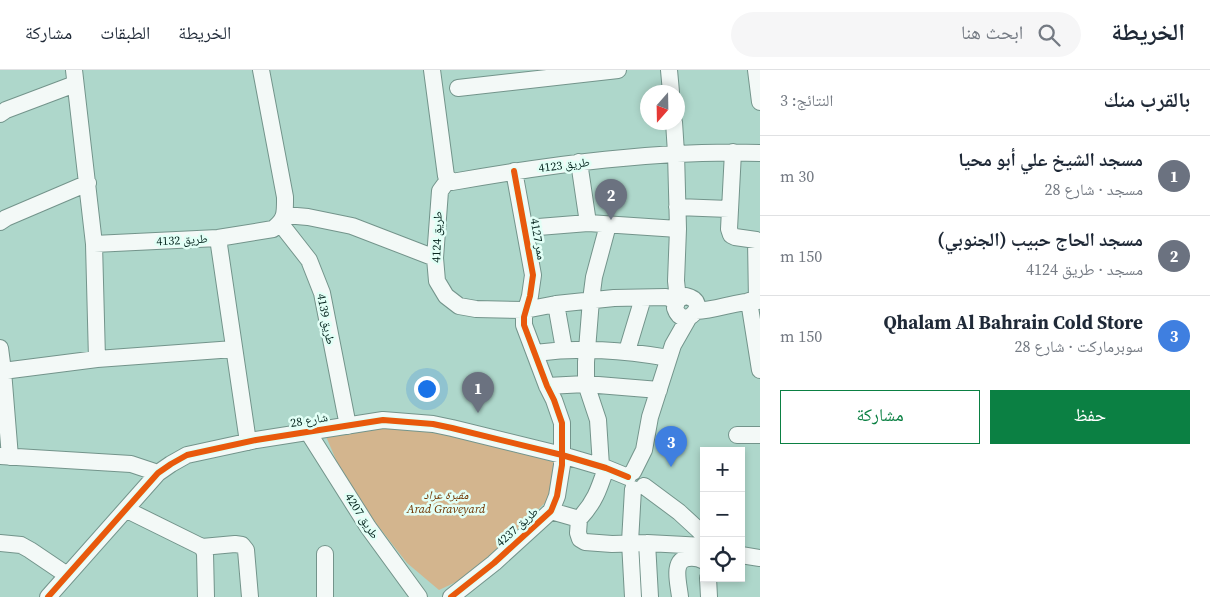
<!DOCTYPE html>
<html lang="ar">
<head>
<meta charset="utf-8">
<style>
  :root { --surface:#fff; --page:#f6f6f7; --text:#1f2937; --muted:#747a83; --line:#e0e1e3; --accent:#0b8043 }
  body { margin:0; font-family:"Source Serif 4","Noto Naskh Arabic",serif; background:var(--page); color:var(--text); direction:rtl }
  .controls { position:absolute; right:15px; bottom:15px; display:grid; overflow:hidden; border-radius:0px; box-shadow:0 2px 8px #0003 }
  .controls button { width:45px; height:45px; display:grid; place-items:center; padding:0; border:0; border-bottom:1px solid var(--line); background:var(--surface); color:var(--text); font:25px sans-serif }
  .compass { position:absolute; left:640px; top:15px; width:45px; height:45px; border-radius:50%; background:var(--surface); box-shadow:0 2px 8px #0003; rotate:200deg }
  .you { position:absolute; left:426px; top:318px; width:18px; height:18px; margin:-12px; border:4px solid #fff; border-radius:50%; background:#1a73e8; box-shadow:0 0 0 8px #1a73e833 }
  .badge { display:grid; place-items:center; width:32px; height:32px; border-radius:50%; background:var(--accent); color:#fff; font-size:16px; font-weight:700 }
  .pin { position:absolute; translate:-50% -41px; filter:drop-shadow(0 1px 2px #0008) }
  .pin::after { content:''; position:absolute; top:26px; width:18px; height:15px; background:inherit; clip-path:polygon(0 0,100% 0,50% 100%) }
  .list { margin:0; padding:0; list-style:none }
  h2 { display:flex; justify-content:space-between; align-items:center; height:65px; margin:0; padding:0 20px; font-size:21px }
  h2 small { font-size:16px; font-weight:400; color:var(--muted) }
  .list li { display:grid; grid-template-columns:32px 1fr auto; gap:15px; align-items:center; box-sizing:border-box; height:80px; padding:0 20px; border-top:1px solid var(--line) }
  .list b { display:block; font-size:19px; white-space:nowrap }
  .list p { margin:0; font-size:16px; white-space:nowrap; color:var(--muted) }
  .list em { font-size:16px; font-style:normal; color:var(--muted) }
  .actions { display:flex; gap:10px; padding:15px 20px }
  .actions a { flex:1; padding:11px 0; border:1px solid var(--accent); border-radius:0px; text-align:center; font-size:18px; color:var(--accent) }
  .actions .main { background:var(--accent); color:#fff }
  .icon { flex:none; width:28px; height:28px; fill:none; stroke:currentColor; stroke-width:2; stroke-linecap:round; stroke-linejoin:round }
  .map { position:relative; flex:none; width:760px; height:527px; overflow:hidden; direction:ltr }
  header { display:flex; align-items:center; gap:30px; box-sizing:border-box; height:70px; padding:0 25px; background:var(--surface); border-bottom:1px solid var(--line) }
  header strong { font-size:24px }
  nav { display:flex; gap:28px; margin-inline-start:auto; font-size:18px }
  .search { width:350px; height:45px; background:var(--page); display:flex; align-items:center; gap:12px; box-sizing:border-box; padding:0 18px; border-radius:28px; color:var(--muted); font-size:19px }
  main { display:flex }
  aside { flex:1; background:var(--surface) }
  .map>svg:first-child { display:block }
  .green { fill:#d3b58e }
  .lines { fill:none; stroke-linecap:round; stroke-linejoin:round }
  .minor-casing { stroke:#73948b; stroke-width:18 }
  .minor { stroke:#f3f9f7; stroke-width:16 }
  .cycleway-casing { stroke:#e2fff6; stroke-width:9 }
  .cycleway { stroke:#e8590c; stroke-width:6 }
  .labels { text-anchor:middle; stroke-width:5; stroke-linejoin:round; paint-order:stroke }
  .street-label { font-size:12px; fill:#05251e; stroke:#e2fff6 }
  .park-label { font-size:12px; font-style:italic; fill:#703500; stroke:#e2fff6 }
</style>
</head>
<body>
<header>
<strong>الخريطة</strong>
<div class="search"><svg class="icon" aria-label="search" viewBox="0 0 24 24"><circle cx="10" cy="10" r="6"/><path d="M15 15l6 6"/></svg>ابحث هنا</div>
<nav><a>الخريطة</a><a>الطبقات</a><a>مشاركة</a></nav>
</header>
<main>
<aside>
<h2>بالقرب منك<small>النتائج: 3</small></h2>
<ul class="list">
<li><span class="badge" style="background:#6b7280">1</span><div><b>مسجد الشيخ علي أبو محيا</b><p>مسجد · شارع 28</p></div><em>30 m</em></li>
<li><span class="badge" style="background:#6b7280">2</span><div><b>مسجد الحاج حبيب (الجنوبي)</b><p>مسجد · طريق 4124</p></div><em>150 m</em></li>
<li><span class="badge" style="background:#3f7fe0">3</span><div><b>Qhalam Al Bahrain Cold Store</b><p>سوبرماركت · شارع 28</p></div><em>150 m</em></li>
</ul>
<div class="actions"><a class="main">حفظ</a><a>مشاركة</a></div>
</aside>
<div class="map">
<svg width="760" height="527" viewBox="0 0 760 527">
  <rect width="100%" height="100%" fill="#aed7cb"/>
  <!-- green -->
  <path class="green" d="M387 355 436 358 560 394 555 423 471 505 439 520 407 493 371 447 339 397 325 364Z"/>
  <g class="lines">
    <!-- minor casing -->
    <g class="minor-casing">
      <path id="minor" d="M74 0 94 174 97 289
        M432 0 446 106 452 112C554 94 657 80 760 83
        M669 0 671 22
        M756 0 760 32
        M458 18 618 0
        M0 44 6 40 75 14
        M674 52 676 83 678 159 676 211 678 229 675 238C683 263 713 232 686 226L678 229
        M733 82 729 159 731 165 735 167 756 170 757 231
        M579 92 588 153
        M448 110 440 121 435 188 437 211 446 226 459 236 476 239 525 240 556 234 614 228 666 227 677 231
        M677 137 729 139
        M285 145 308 147 352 156 435 188
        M0 152 6 148 88 113
        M280 153 309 190 322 223 348 356
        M526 158 588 153 678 159
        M218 168 248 372
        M94 174 218 168 273 159C286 149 285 143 285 127L261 0
        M749 231 760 300
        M556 234 564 279
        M696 241C718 240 736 231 758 231
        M0 278 3 301 10 387
        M627 281 643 228
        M535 283C582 277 622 280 669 288
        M3 301 97 289 234 279
        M547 316 586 314 659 320
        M308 362 368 457 419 527
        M737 365H760
        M0 386 131 394 158 403
        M601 396 598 350 586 314V292L591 230 594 207 608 155
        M633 402 644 380 650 347 673 275 689 247
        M644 416 679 442 704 465
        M127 440 202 477 205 483 206 527
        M551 441 579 449 578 463 580 469 585 472 612 474 647 473 704 476
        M579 449C595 432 599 419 606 398
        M0 473 21 475 30 480 67 505
        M647 473 650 527
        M202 477 235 474 242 475 246 480 250 527
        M325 484V527
        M741 485 760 488
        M708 508 709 527
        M48 527 158 403 171 394 187 385 256 370 383 350 433 354 452 358 562 385 606 398 628 407
        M451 527 494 493 551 441 557 426 562 395V353L554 330 547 316 524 255V247L530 226 533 205 514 101
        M633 527 630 472 633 419
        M680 527C679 515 671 490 688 488 695 487 699 488 704 491"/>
    </g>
    <!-- minor -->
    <use href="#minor" class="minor"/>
    <!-- cycleway casing -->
    <g class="cycleway-casing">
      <path id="cycleway" d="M48 527 158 403 171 394 187 385 256 370 383 350 433 354 452 358 562 385 606 398 628 407
        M451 527 494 493 551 441 557 426 562 395V353L554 330 547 316 524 255V247L530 226 533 205 514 101"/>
    </g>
    <!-- cycleway -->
    <use href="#cycleway" class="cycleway"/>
  </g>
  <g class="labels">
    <!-- street labels -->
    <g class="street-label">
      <text transform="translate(564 95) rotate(-7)" y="4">طريق 4123</text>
      <text transform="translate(437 167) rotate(-88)" y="4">طريق 4124</text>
      <text transform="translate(538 169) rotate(80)" y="4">ممر 4127</text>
      <text transform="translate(182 170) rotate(-3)" y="4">طريق 4132</text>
      <text transform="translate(326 249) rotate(79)" y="4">طريق 4139</text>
      <text transform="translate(309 350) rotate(-9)" y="4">شارع 28</text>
      <text transform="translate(362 446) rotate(57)" y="4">طريق 4207</text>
      <text transform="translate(517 457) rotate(-42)" y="4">طريق 4237</text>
    </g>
    <!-- park labels -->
    <g class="park-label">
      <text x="446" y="429">مقبرة عراد<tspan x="446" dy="14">Arad Graveyard</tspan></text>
    </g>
  </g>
</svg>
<div class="controls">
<button>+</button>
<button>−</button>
<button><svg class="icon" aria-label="locate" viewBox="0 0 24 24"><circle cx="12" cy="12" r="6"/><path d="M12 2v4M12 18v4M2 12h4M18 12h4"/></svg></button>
</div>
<svg class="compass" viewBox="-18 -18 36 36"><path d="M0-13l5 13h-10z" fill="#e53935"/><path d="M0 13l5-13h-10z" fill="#747a83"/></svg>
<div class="you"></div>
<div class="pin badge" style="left:478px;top:343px;background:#6b7280">1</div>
<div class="pin badge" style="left:611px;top:150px;background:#6b7280">2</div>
<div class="pin badge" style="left:671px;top:397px;background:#3f7fe0">3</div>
</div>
</main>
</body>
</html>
